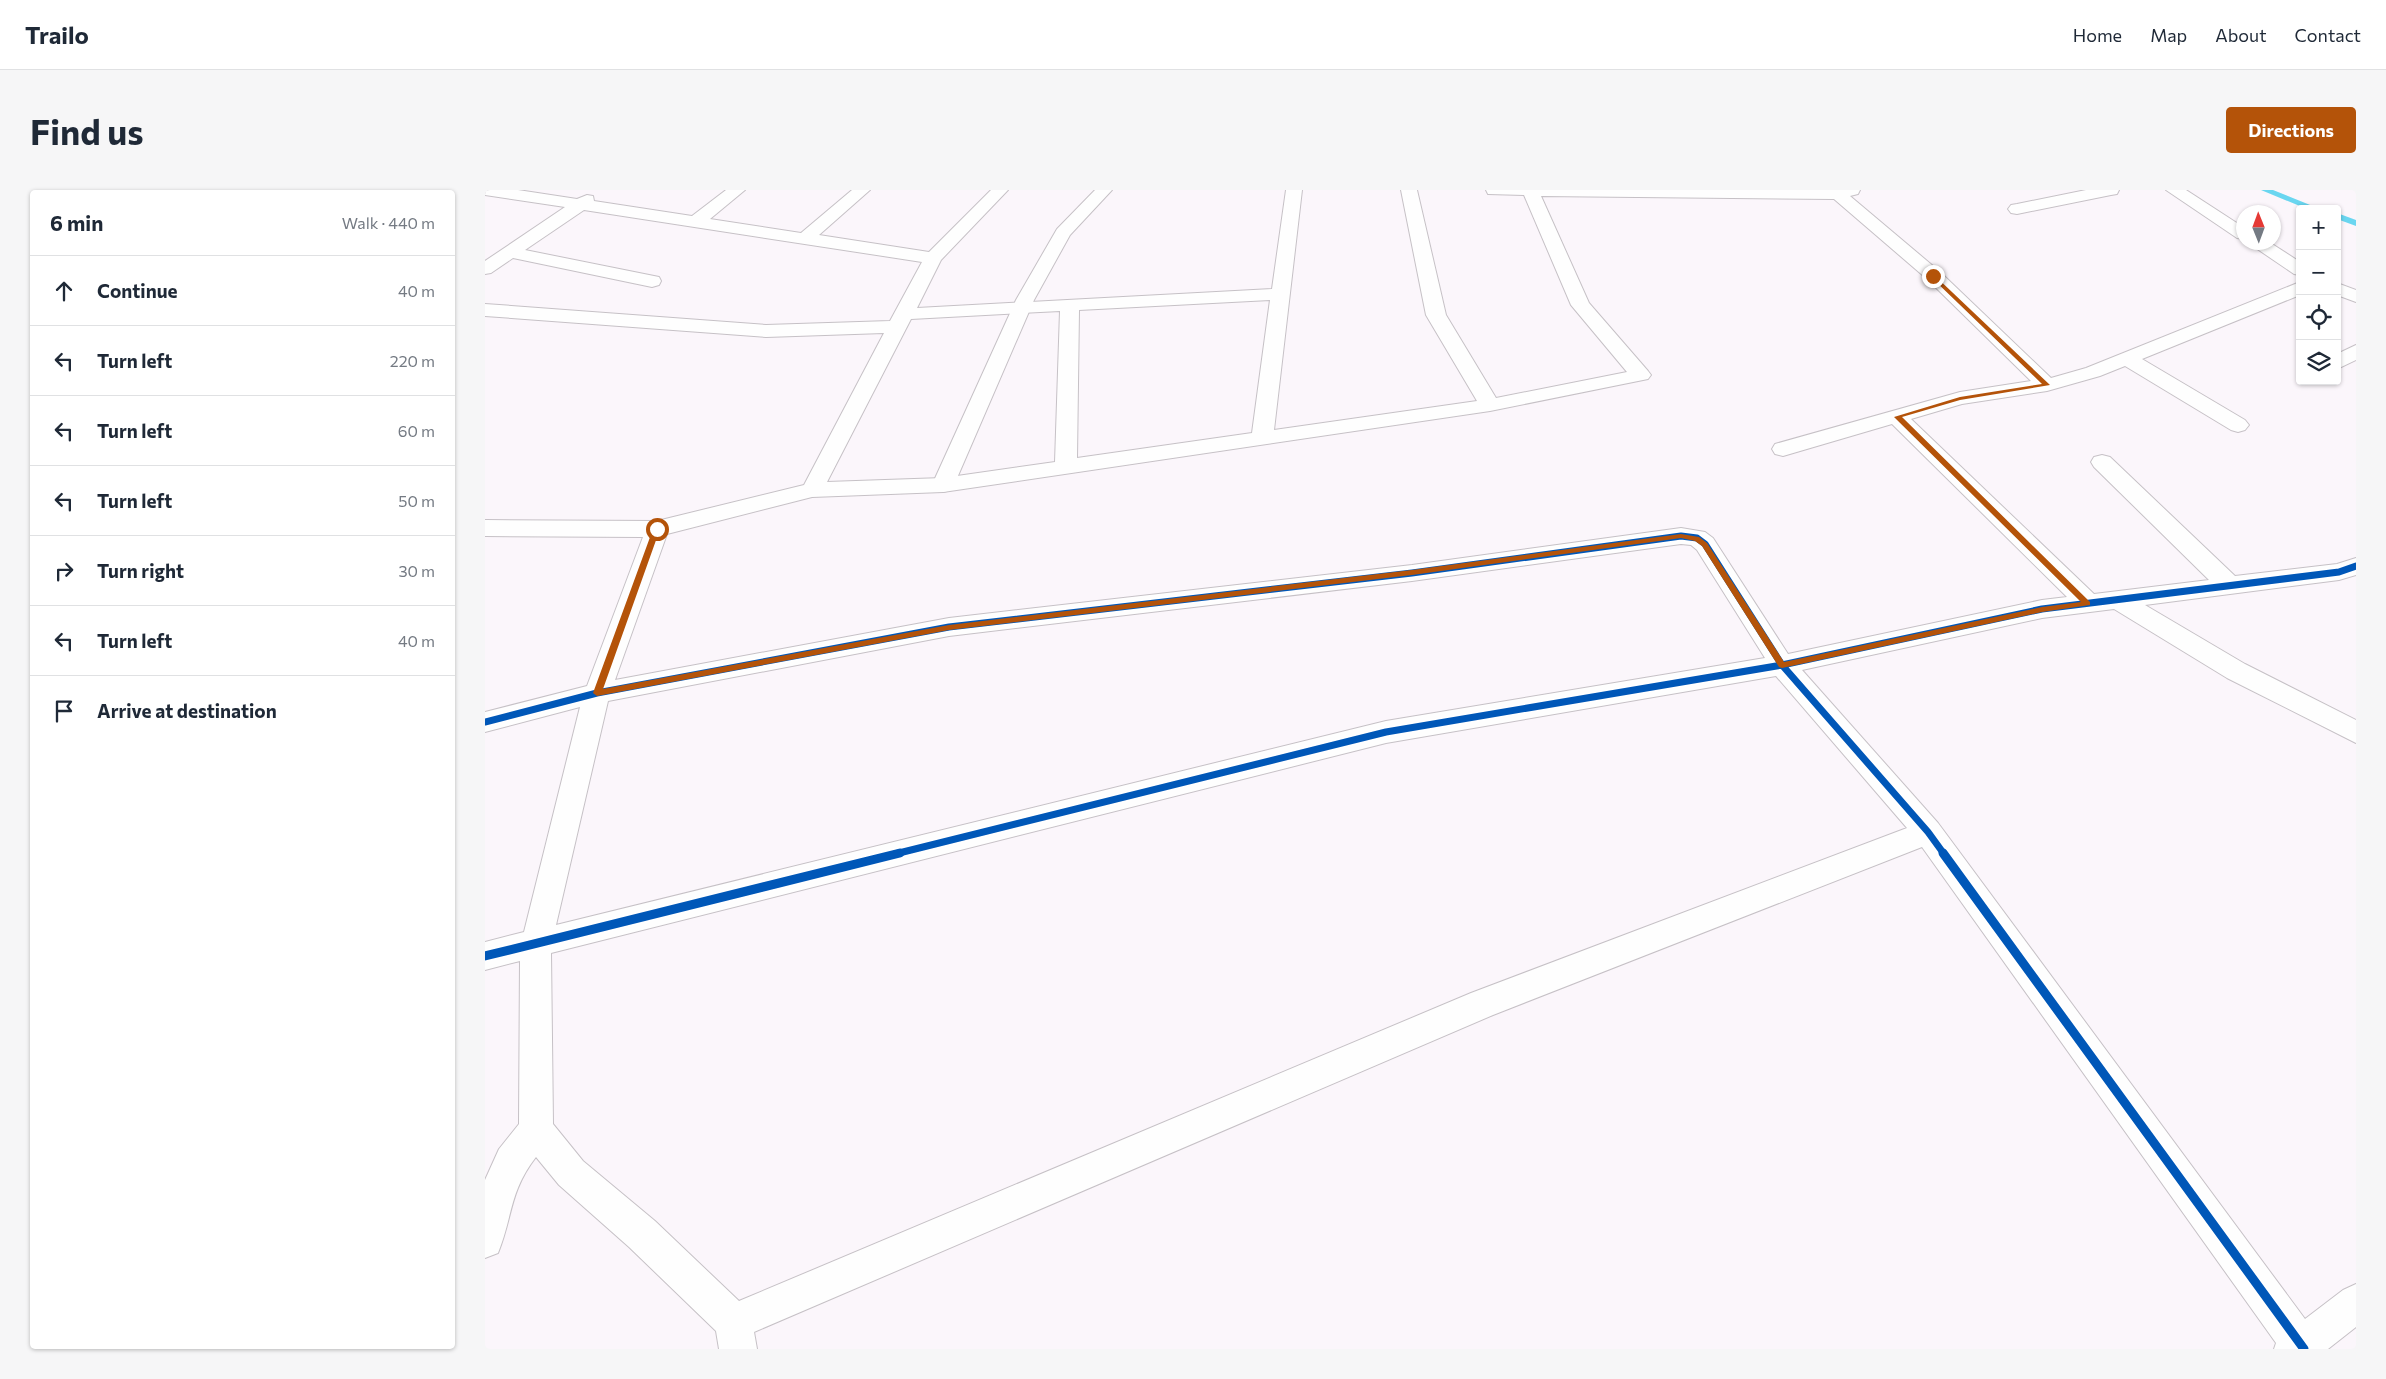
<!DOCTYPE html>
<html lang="en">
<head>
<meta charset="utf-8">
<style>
  :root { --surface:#fff; --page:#f6f6f7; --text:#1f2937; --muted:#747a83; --line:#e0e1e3; --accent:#b45309 }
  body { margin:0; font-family:Commissioner,sans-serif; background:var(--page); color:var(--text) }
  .controls { position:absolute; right:15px; top:15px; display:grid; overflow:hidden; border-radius:5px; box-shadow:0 1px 4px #0004 }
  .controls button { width:45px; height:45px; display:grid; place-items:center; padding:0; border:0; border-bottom:1px solid var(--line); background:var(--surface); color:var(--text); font:25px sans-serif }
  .compass { position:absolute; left:1751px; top:15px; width:45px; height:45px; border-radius:50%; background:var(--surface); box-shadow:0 1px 4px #0004; rotate:359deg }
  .stop { position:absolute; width:15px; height:15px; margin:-11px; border:4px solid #b45309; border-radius:50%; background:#fff }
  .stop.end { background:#b45309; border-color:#fff; box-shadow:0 1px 5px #0008 }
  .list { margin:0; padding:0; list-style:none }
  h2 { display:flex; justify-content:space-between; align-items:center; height:65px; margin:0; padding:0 20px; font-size:21px }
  h2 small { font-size:16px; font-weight:400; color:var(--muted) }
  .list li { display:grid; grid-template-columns:32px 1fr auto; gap:15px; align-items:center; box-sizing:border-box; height:70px; padding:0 20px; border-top:1px solid var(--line) }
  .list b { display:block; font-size:19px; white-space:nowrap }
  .list em { font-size:16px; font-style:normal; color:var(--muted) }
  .icon { flex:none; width:28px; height:28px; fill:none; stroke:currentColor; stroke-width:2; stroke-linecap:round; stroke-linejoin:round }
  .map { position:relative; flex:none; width:1871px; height:1159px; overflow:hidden; border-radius:5px }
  header { display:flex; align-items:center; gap:30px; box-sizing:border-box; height:70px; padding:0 25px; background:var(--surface); border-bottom:1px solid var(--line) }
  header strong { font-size:24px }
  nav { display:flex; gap:28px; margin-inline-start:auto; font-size:18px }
  .intro { display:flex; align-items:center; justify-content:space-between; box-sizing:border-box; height:120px; padding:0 30px }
  h1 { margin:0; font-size:35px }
  .button { padding:12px 22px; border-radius:5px; background:var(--accent); color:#fff; font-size:18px; font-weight:700 }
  main { display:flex; gap:30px; padding:0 30px }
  aside { flex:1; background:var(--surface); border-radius:5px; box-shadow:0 1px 4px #0004 }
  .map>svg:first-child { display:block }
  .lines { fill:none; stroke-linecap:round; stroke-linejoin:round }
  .stream { fill:#6ad6f0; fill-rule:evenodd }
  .minor-casing { stroke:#c6c1c6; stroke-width:2 }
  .tertiary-casing { stroke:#c6c1c6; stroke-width:2 }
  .minor { fill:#fefefe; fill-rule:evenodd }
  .tertiary { fill:#fefefe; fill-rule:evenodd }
  .cycleway-far1-casing { stroke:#fff; stroke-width:10 }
  .cycleway-casing { stroke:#fff; stroke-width:12 }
  .cycleway-far1 { stroke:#0057b8; stroke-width:7 }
  .cycleway { stroke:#0057b8; stroke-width:9 }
  .route { fill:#b45309 }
</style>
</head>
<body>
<header>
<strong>Trailo</strong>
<nav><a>Home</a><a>Map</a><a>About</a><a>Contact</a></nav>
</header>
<div class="intro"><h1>Find us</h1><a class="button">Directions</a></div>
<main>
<aside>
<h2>6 min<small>Walk · 440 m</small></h2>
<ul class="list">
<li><svg class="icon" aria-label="ahead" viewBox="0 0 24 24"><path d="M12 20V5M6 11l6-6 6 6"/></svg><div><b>Continue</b></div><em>40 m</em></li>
<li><svg class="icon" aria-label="left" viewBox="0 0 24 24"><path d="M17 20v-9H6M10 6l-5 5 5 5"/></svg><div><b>Turn left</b></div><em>220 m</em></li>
<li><svg class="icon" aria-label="left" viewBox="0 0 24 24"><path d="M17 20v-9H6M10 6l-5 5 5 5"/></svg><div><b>Turn left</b></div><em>60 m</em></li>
<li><svg class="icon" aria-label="left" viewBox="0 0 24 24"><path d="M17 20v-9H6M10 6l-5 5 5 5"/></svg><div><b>Turn left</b></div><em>50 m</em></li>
<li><svg class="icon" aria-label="right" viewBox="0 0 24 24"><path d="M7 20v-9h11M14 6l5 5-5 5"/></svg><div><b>Turn right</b></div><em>30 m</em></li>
<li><svg class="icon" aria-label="left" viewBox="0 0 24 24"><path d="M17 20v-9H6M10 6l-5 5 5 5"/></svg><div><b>Turn left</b></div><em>40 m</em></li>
<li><svg class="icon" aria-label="arrive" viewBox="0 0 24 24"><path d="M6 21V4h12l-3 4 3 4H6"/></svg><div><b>Arrive at destination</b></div></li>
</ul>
</aside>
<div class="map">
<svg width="1871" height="1159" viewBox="0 0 1871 1159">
  <rect width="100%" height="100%" fill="#fbf6fb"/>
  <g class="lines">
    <!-- stream -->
    <path class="stream" d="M1776 0H1788L1835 19H1822Z
      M1852 23 1871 30V36L1852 29Z"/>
    <!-- minor casing -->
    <g class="minor-casing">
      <path id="minor" d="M0 0H33L92 9 102 5 108 6 109 11 207 26 241 0H260L225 29 316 43 367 0H385L334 45 444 62 506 0H523L456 70 432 118 787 99 801 0H817L789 240 992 211 941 125 916 0H932L961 125 1011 208 1142 182 1086 115 1039 5 1003 4 1001 0H1375L1373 4 1365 6 1454 81 1566 188 1601 178 1815 92V105L1657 169 1760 230 1764 235 1760 240 1753 242 1746 240 1640 176 1615 186 1562 201 1477 214 1426 229 1609 404 1724 390 1609 277 1606 272 1609 267 1617 265 1625 267 1750 386 1852 374 1871 368V385L1854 390 1660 415 1760 474 1871 530V553L1742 488 1629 419 1557 428 1317 480 1453 633 1820 1129 1858 1100 1871 1094V1137L1843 1159H1789L1791 1153 1437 657 1008 825 269 1142 272 1159H234L231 1141 144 1057 74 995 51 967C24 1002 28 1026 13 1063L0 1068V990L14 959 34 934 35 771 0 780V752L39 742 95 517 0 542V522L102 496 158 347 0 346V330L172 331 319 295 399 143 281 147 0 126V114L281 135 405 131 437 72 99 20 40 60 174 87 176 91 174 95 167 97 28 68 6 83 0 84V71L80 17 0 5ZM1056 6 1349 9 1442 89 1546 191 1475 202 1290 254 1287 259 1290 264 1298 266 1407 234 1582 407 1557 410 1303 464 1228 348 1220 342 1196 338 927 375 464 428 130 490 182 344 327 307 458 302 1005 221 1163 189 1166 185 1163 181 1104 113ZM785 110 767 243 592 268 594 120ZM575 121 570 272 458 288 342 292 426 129ZM1196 354 1206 355 1212 360 1280 468 901 531 71 735 123 511 464 446 927 391ZM1291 486 1422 638 986 803 254 1111 170 1031 98 971 68 934 66 763 901 553Z
        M1601 0H1634L1632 4 1626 5 1532 24 1526 23 1523 19 1526 15 1532 14Z
        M1681 0H1701L1758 37V49L1752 48Z
        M1762 52H1784L1815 72V85L1809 84Z
        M1852 93 1871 100V112L1852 105Z
        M1871 155V170L1852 179V164Z"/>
    </g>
    <!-- tertiary casing -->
    <g class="tertiary-casing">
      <path id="tertiary" d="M610 0H627L585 45 549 110 469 295 466 300 458 302 450 300 447 295 531 110 572 39Z"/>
    </g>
    <!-- minor -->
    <use href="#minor" class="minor"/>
    <!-- tertiary -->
    <use href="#tertiary" class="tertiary"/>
    <!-- cycleway-far1 casing -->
    <g class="cycleway-far1-casing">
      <path id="cycleway-far1" d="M0 532 112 503 464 437 927 383 1196 346 1212 348 1220 354 1297 475 1443 642 1459 664
        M410 664 901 542 1297 475 1557 419 1854 382 1871 376"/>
    </g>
    <!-- cycleway casing -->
    <g class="cycleway-casing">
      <path id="cycleway" d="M1458 663 1819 1159
        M0 766 415 663"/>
    </g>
    <!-- cycleway-far1 -->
    <use href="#cycleway-far1" class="cycleway-far1"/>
    <!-- cycleway -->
    <use href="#cycleway" class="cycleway"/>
  </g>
  <!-- route -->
  <path class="route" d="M1448 84 1565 195 1475 210 1417 227 1605 412V415L1557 422 1297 478 1294 477 1217 356 1210 351 1196 348 927 385 464 440 112 506 108 503 168 339 172 337 175 339 118 499 464 435 927 380 1196 344 1214 347 1222 353 1299 472 1557 417 1596 412 1409 227 1475 207 1557 194 1446 87Z"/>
</svg>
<div class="controls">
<button>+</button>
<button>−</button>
<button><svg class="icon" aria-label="locate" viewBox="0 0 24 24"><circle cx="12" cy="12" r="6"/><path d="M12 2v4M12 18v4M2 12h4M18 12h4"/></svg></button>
<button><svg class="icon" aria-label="layers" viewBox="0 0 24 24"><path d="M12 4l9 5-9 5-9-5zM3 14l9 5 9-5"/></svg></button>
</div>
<svg class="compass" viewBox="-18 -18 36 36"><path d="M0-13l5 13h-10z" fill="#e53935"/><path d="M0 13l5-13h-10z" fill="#747a83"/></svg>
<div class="stop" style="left:172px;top:339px"></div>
<div class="stop end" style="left:1448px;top:86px"></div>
</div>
</main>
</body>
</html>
